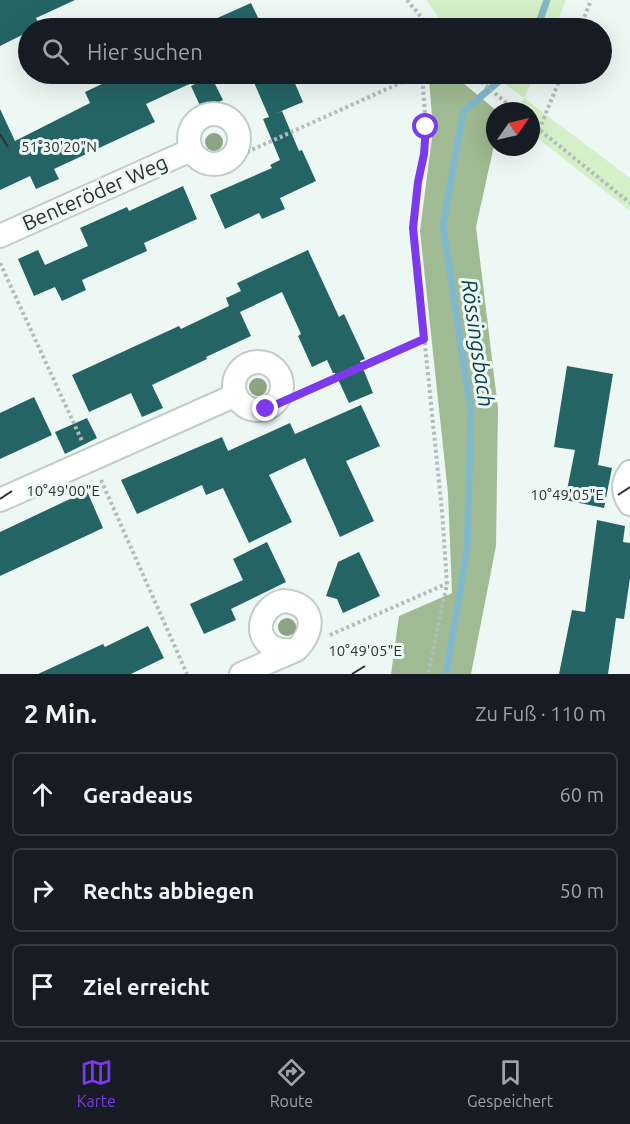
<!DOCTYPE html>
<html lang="de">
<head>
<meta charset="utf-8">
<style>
  :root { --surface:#171b24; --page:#20242c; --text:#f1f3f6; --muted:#9ea1a6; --line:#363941; --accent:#7c3aed }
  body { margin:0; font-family:Ubuntu,sans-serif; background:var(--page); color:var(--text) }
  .compass { position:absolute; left:486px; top:102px; width:54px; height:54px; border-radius:50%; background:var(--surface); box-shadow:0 6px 24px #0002; rotate:56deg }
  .stop { position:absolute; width:18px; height:18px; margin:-14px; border:4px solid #7c3aed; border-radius:50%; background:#fff }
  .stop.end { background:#7c3aed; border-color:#fff; box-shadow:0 2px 6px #0008 }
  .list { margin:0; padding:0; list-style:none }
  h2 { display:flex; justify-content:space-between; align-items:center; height:78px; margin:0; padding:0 24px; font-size:26px }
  h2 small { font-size:20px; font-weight:400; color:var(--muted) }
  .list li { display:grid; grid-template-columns:39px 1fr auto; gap:18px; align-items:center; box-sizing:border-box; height:84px; margin:0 12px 12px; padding:0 12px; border:2px solid var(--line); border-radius:9px }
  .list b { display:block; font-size:22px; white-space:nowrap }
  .list em { font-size:20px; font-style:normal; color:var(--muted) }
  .icon { flex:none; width:33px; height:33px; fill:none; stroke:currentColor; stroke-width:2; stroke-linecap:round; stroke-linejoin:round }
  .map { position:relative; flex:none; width:630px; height:674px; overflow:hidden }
  .search { position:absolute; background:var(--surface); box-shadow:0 6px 24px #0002; left:18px; right:18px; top:18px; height:66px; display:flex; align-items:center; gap:15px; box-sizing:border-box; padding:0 21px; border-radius:33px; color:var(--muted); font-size:22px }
  .sheet { height:366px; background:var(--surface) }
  nav { display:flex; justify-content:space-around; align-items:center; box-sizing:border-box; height:84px; border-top:2px solid var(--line); background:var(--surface); font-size:16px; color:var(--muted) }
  nav a { display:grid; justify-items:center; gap:3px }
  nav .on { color:var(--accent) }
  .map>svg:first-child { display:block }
  .green { fill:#d5f0c8 }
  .forest { fill:#a0bb93 }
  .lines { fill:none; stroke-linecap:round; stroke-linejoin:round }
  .stream { stroke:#81b9ca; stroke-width:7 }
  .building { fill:#256465 }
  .street-casing { stroke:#c2ccc9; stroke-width:26 }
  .path { stroke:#b3bcb9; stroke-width:4; stroke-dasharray:3 3; stroke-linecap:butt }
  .street { stroke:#fff; stroke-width:22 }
  .tree { fill:#8ca484 }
  .route { stroke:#7c3aed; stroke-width:8 }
  .ticks { fill:none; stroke:#2d312f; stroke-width:2 }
  .labels { text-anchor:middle; stroke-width:6; stroke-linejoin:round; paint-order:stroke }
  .street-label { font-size:21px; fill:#2d312f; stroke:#edf8f5 }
  .water-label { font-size:22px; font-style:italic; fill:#0b404c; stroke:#edf8f5 }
  .ticks-label { font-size:15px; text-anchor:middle; fill:#2d312f; stroke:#edf8f5; stroke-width:6; stroke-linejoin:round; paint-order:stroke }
</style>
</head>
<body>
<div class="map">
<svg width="630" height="674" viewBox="0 0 630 674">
  <rect width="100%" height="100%" fill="#edf8f5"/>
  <!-- green -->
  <path class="green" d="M426 0H566L555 28H447Z
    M491 74H535L524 98 630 178V211L531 133V111H515L524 98Z"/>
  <!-- forest -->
  <path class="forest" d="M447 74H452L497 111H495V141L476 227 498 408 496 546 471 674H391L399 616 452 593 448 493 420 231 433 130 429 78Z"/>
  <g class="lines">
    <!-- stream -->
    <path class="stream" d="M537 28 547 0
      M446 674 467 550 471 412 443 225 463 112 507 74"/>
  </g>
  <!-- building -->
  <path class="building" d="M0 0H75L36 18 40 27 28 28V32L0 46Z
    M251 3 263 28H195Z
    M123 74H211L146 104 155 122 54 169 59 179 36 189 30 176 0 190V109L15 141 90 103 85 92Z
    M263 74H291L303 102 272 115 282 111 299 151 302 150 316 181 280 198 285 209 262 219 259 213 225 229 210 195 272 168 270 165 280 160 263 119 269 117 252 78Z
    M211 76 223 100 202 110 191 86Z
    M183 186 197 219 144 243 147 251 82 280 86 290 62 301 55 287 34 296 18 259 38 250 45 265 88 246 80 228 127 207 129 211Z
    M308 250 339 317 344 314 365 359 360 361 373 393 349 403 335 373H333L327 360 312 367 298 336 301 334 282 292 240 312 251 336 206 357 207 359 152 385 163 408 142 417 131 393 89 412 72 375 179 326 181 329 229 306 226 298 241 291 237 283Z
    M567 366 613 374 598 465 612 468 604 508 565 500 575 450 554 447Z
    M34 397 52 435 0 459V413Z
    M361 405 380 446 346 461 374 521 340 537 305 458 269 475 292 522 249 543 223 488 206 495 202 485 137 514 121 480 222 437 228 451 290 423 295 434Z
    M87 418 97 438 65 454 55 432Z
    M87 491 103 528 0 576V532Z
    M597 520 625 526 623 542 630 543V578L624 619 616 618 608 674H559L572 610 585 612Z
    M267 542 286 582 231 609 236 620 204 634 190 604 243 580 233 559Z
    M359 552 380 596 343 613 337 599 326 596 338 562Z
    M148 626 164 658 131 674H38L103 644 105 647Z"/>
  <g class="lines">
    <!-- street casing -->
    <g class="street-casing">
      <path id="street" d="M189 139a25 25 0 1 1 50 0a25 25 0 1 1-50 0Z
        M0 236 191 150
        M234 386a24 24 0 1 1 48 0a24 24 0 1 1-48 0Z
        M630 472C622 482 622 493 630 504
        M0 500 236 395
        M283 601C316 603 316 631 296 650 290 650 283 651 277 649 251 639 259 607 283 601Z
        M241 674 296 650"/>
    </g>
    <!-- path -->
    <path class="path" d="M407 0 430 28
      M580 28 591 0
      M422 74 426 127 424 154 418 182 413 228 442 511 447 584 428 674
      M472 74 516 111
      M531 123 630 203
      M539 130 562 74
      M225 162 420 74
      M0 263 82 441
      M266 409 424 339
      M101 480 187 674
      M330 635 446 584"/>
    <!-- street -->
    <use href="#street" class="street"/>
  </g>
  <!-- trees -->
  <g class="tree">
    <circle cx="214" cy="142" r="9"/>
    <circle cx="258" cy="387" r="9"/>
    <circle cx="287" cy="627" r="9"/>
  </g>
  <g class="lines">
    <!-- route -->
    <path class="route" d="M266 409 424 339 413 228 418 182 424 154 426 127"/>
  </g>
  <!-- ticks -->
  <path class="ticks" d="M0 134 8 147M618 495 630 487M0 499 12 491M352 674 365 666"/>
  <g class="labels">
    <!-- street labels -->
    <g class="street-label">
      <text transform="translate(95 193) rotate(-24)" y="7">Benteröder Weg</text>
    </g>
    <!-- water labels -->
    <g class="water-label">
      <text transform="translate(478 343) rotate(82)" y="8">Rössingsbach</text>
    </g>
  </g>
  <g class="ticks-label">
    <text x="59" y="152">51°30'20"N</text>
    <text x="63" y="496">10°49'00"E</text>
    <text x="567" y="500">10°49'05"E</text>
    <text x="365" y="656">10°49'05"E</text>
  </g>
</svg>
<svg class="compass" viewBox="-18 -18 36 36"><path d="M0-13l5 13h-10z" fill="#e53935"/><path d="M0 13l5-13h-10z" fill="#9ea1a6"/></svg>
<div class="stop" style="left:426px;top:127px"></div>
<div class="stop end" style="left:266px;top:409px"></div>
<div class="search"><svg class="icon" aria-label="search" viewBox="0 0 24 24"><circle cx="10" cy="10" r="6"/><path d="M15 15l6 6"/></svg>Hier suchen</div>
</div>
<section class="sheet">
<h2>2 Min.<small>Zu Fuß · 110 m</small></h2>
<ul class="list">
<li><svg class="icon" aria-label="ahead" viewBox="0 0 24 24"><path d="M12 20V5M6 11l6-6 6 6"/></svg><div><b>Geradeaus</b></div><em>60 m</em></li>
<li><svg class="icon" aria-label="right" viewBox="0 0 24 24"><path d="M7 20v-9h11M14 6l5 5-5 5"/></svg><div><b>Rechts abbiegen</b></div><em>50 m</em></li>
<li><svg class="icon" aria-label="arrive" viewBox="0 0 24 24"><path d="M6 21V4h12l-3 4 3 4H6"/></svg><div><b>Ziel erreicht</b></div></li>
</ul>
</section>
<nav>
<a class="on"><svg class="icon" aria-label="map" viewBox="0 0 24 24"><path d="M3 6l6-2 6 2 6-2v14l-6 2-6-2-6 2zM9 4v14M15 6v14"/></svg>Karte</a>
<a><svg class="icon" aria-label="directions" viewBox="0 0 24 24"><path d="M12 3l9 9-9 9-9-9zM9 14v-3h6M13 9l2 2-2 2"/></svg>Route</a>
<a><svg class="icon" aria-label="saved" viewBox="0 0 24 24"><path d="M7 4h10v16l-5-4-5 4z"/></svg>Gespeichert</a>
</nav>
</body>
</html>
